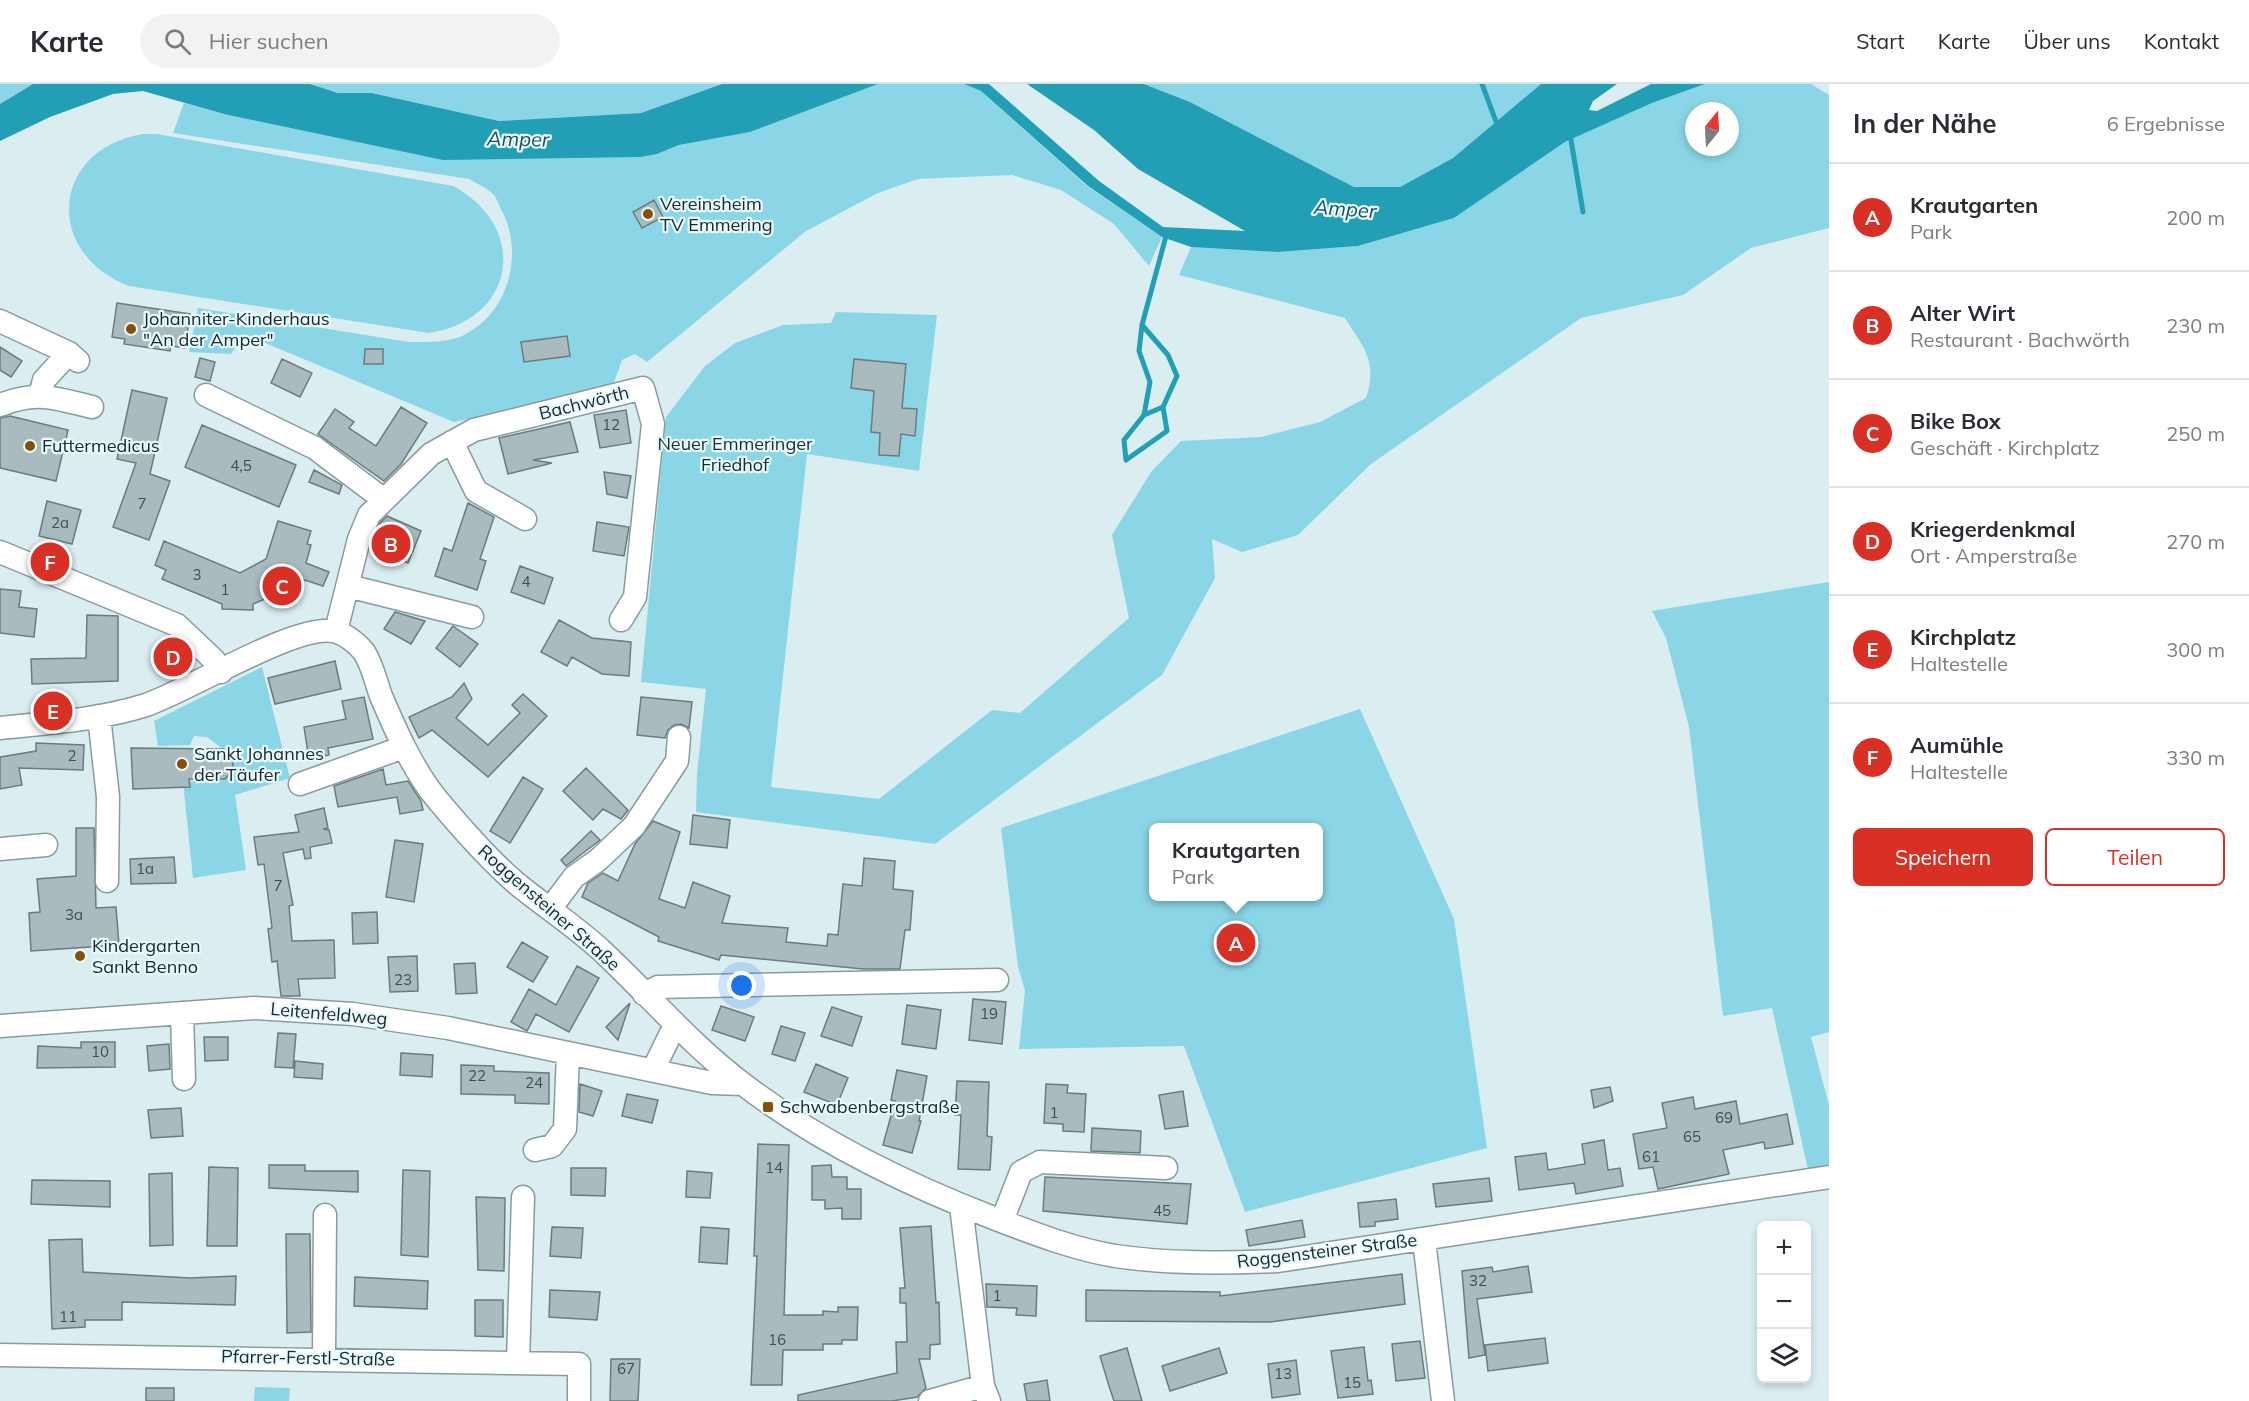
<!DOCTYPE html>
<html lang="de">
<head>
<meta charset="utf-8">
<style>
  :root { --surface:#fff; --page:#f2f2f3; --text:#2b2b33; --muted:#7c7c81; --line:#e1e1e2; --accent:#d93025 }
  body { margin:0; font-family:Mulish,sans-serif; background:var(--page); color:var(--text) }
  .controls { position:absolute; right:18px; bottom:18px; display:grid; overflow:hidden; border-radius:9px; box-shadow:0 3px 9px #0003 }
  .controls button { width:54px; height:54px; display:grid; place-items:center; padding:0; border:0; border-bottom:2px solid var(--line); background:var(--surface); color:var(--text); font:30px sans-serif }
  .compass { position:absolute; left:1685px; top:18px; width:54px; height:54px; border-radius:50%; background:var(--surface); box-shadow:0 3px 9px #0003; rotate:18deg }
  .you { position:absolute; left:742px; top:902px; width:21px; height:21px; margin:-15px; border:4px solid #fff; border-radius:50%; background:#1a73e8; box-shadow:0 0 0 9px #1a73e833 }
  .badge { display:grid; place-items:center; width:39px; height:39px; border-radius:50%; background:var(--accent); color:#fff; font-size:20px; font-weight:700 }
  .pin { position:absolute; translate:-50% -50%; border:3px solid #fff; box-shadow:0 2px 6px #0006 }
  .popup { position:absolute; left:1149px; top:739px; width:174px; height:78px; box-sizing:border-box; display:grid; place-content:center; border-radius:9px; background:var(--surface); filter:drop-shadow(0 2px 4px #0005); font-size:20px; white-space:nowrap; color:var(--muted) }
  .popup b { font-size:22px; color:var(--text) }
  .popup::after { content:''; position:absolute; left:50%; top:100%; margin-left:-12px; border:12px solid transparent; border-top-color:var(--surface) }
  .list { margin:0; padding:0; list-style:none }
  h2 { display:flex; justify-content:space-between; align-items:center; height:78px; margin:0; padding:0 24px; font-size:26px }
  h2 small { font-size:20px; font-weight:400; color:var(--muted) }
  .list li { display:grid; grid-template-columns:39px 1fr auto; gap:18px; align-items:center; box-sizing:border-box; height:108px; padding:0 24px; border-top:2px solid var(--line) }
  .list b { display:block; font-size:22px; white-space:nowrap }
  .list p { margin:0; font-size:20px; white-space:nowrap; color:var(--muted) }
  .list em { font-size:20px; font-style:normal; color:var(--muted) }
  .actions { display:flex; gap:12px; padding:18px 24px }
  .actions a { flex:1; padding:14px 0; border:2px solid var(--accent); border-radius:9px; text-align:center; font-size:21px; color:var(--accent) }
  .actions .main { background:var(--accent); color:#fff }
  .icon { flex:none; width:33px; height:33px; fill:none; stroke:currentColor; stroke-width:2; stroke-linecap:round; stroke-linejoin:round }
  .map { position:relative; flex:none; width:1829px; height:1317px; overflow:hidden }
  header { display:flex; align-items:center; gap:36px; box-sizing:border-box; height:84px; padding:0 30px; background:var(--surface); border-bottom:2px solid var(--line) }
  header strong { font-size:28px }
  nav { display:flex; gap:33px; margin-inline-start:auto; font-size:21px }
  .search { width:420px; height:54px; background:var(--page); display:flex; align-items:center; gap:15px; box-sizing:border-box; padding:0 21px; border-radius:33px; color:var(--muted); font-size:22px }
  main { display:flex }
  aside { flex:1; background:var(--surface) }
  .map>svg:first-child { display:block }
  .green { fill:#8ad6e7; fill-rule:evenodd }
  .water { fill:#229fb5 }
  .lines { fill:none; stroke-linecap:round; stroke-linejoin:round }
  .stream { stroke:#229fb5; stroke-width:5 }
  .building { fill:#a9bbbf; stroke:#6b7c80; stroke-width:1.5 }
  .minor-casing { stroke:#899b9f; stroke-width:25 }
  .minor { stroke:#fff; stroke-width:22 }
  .poi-dot { fill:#894f06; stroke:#e7fafe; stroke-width:2 }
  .labels { text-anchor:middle; stroke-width:4.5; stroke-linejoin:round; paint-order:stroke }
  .number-label { font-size:15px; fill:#434d4e }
  .poi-label { font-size:18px; fill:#212829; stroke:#e7fafe; text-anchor:start }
  .street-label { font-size:18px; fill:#212829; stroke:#e7fafe }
  .park-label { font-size:18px; fill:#192d31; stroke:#e7fafe }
  .water-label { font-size:20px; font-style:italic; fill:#1e4f58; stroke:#e7fafe }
</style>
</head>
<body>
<header>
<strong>Karte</strong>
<div class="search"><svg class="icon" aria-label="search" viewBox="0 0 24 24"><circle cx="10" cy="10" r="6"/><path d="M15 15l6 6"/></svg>Hier suchen</div>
<nav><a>Start</a><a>Karte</a><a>Über uns</a><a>Kontakt</a></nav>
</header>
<main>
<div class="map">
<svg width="1829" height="1317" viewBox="0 0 1829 1317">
  <rect width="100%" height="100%" fill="#daedf1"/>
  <!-- green -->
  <path class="green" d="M0 0H33L0 20Z
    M310 0H722L641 29 499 37 373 9H338Z
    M878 0H964L981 7 1087 102 1162 153 1149 182 1114 140 1061 106 1012 91 918 95 878 109 806 147 647 278 635 270 622 276 613 301 563 316 454 338 244 250 231 270 189 268 198 224 409 258C427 258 448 259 464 251 509 229 524 169 502 127 499 122 497 114 493 110 487 104 477 100 469 95L173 49 184 19 224 30 657 70 679 61 750 48Z
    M1144 0H1541L1453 74 1400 103H1354L1190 18Z
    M1705 0H1811L1829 11V144L1751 164 1683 211 1581 234 1371 380 1298 451 1242 468 1212 455 1215 494 1162 591 935 760 696 728 697 690 706 605 641 598 666 333 705 282 735 259 783 241 831 239 836 228 937 231 919 387 807 370 771 703 879 715 992 626 1020 629 1129 534 1112 451 1151 388 1181 357 1261 353 1320 338 1366 314C1378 278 1364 264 1345 234L1179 191 1191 163 1278 168 1358 162 1454 134 1565 58 1652 19ZM1694 27H1730V63H1694Z
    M143 50H157L453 102C530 143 516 236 429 249L129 202C43 169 51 65 143 50Z
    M1829 498V948L1811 953 1829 1021V1086L1809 1090 1772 924 1723 932 1689 643 1666 554 1652 527Z
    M262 583 290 694 235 711 246 786 193 794 183 698 225 695 233 686V673L207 653 194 652 190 661 158 662 154 637Z
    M1360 625 1454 835 1487 1064 1245 1128 1184 962 1019 965 1025 907 1018 883 1001 744ZM1154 744H1318V812H1154Z
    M255 1303 290 1304 289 1317H254Z"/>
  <!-- water -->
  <path class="water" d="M33 0H310L338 9H372L499 37 641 29 722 0H878L750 48 679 61 657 70 640 73 443 76 224 30 143 7 113 10 50 33 0 57V20Z
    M964 0H989L1099 97 1163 143 1245 147 1138 85 1094 46 1027 0H1144L1190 18 1354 103H1400L1453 74 1541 0H1617L1593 17 1589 26 1597 27 1651 0H1705L1652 19 1565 58 1454 134 1358 162 1278 168 1191 163 1162 153 1088 102 981 7Z"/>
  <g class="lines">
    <!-- stream -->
    <path class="stream" d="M1482 0 1498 43
      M1570 50 1583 128
      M1144 331 1163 323
      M1126 376 1124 356 1144 331 1150 298 1139 267 1142 241 1166 152H1170
      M1126 376 1167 347 1163 323 1177 292 1168 271 1142 241"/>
  </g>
  <!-- building -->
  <path class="building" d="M654 116 663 133 642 144 633 128Z
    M117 219 190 230 185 264 171 262 170 267 124 260 125 255 112 253Z
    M567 252 570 272 524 278 521 258Z
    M0 263 22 277 11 293 0 286Z
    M365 265H383V280H364Z
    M200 274 215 278 210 297 195 293Z
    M282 275 312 289 300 313 271 299Z
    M854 275 906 280 902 324 917 325 915 352 901 350 899 372 879 371 880 349 871 348 874 307 851 304Z
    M132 306 167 314 150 390 170 397 149 456 113 443 136 379 117 375Z
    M401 323 427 339 401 380 384 397 318 350 335 325 354 338 349 344 376 362Z
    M626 326 631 359 600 364 594 331Z
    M10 332 68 346 56 397 0 384V334Z
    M570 338 578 368 533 376 552 379 508 390 499 354Z
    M202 341 296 381 279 423 185 383Z
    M314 386 342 401 339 410 309 398Z
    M604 388 631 392 627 414 607 410Z
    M47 417 81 426 72 460 39 452Z
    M468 419 494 433 480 475 486 477 477 506 435 492 444 464 452 467Z
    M387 432 421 447 408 479 371 464 380 439Z
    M278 437 311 447 307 460 311 461 306 479 329 488 323 502 305 496 286 511 283 507 253 520V526L222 525V520L162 495 166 486 155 481 164 457 240 489 266 475Z
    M597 438 629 443 624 472 593 467Z
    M520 482 553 494 544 520 511 508Z
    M0 505 21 507 19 523 37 525 34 553 0 549Z
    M395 528 425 537 411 560 384 545Z
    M87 531 118 532V597L32 600 31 575 86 574Z
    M559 536 592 554 631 558 629 592 602 590 572 573 567 582 541 568Z
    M453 542 478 560 460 583 436 564Z
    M335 577 341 605 275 620 268 594Z
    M464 599 472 615 456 634 488 661 520 629 512 621 523 610 547 632 488 693 432 646 419 654 409 633 452 613Z
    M364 613 373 655 328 664 329 671 309 675 304 643 346 635 342 617Z
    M641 613 692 618 689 644 681 640 674 641 668 646 665 654 637 651Z
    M36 659 84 661 83 686 19 684 22 701 0 705V673L36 667Z
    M131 664 223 665 233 673V686L225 695H189L190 703 133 705Z
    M586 684 628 726 621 735 603 725 593 736 563 707Z
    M383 685 386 701 408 697 421 717 423 726 400 730 397 713 338 723 334 702Z
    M523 693 543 705 510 759 490 747Z
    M324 724 328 744 323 745 329 746 332 759 310 763 311 774 305 775 303 765 283 769 293 821 289 822 292 857 334 856 335 894 298 895 300 912H281L277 877 272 878 268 845 272 844 264 780 258 781 254 753 299 748 295 731Z
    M693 731 730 736 727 764 690 760Z
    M653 737 680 748 659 815 685 824 693 798 730 812 722 839 788 844 786 858 827 862 828 850 838 851 843 800 862 802 864 774 895 777 893 805 913 807 910 846H905L900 885H863L721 871 719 876 658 857 659 853 582 813 588 799 603 789 618 797 635 760Z
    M76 744H94L96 824 116 823 119 861 31 867 29 829 40 828 37 795 76 792Z
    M591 747 600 756 566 782 561 776Z
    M395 756 423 760 414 818 386 813Z
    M174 773 176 799 131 800 130 775Z
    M377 828 378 859 353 860 352 829Z
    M522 858 548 873 533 898 507 883Z
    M417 872 418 907 390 908 388 873Z
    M475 879 477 909 456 910 454 880Z
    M577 882 599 894 569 948 536 930 527 947 511 938 529 905 556 921Z
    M973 915 1006 918 1002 960 969 956Z
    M630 919 618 956 606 943Z
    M907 921 941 926 936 965 902 960Z
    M721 922 754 933 745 957 712 946Z
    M832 923 862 933 852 962 821 952Z
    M781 942 805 949 795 977 772 970Z
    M278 949 296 950 293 984 275 983Z
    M204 953H228V976L205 977Z
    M81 958H115V983L37 984 38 962 81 964Z
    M169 960 170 985 149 987 147 962Z
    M401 969 433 971 432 993 400 991Z
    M295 977 323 980 322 995 294 993Z
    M816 980 848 994 837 1021 804 1008Z
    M461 981 494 982V987L549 989V1020L515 1019V1011L461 1010Z
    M897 986 927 992 919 1037H921L912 1069 883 1061 895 1017 891 1016Z
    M957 997 989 998 987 1052 992 1053 990 1086 958 1085 961 1031H955Z
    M580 1000 602 1007 593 1032 579 1028Z
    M1046 1000 1068 1001 1067 1009 1086 1010 1084 1048 1063 1047V1040L1044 1039Z
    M1610 1003 1613 1017 1594 1024 1591 1006Z
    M1183 1007 1188 1042 1165 1045 1159 1011Z
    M627 1010 658 1016 652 1039 622 1032Z
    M1693 1013 1695 1025 1736 1017 1740 1040 1787 1030 1793 1060 1765 1065 1764 1058 1723 1066 1729 1090 1658 1105 1653 1083 1639 1085 1633 1050 1667 1044 1662 1019Z
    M181 1024 183 1052 151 1054 148 1026Z
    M1092 1044 1141 1047 1140 1069 1091 1067Z
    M1604 1056 1608 1086 1620 1084 1623 1102 1576 1110 1574 1099 1519 1106 1515 1073 1546 1069 1548 1086 1585 1080 1582 1060Z
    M758 1060 789 1061 784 1231H823V1227L838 1228V1223H858L857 1256H842V1260H823V1266H783L782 1301H751L757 1172H754Z
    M269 1081H305V1087H358V1108L269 1104Z
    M831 1081 832 1093H847V1105H861V1135H842V1124L825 1125V1116H812V1082Z
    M209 1083 238 1084 237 1162H207Z
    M571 1084H606L605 1112 571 1111Z
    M403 1086 430 1087 428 1173 401 1171Z
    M687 1087 712 1089 710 1114 686 1113Z
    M172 1089 173 1161 150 1162 149 1090Z
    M1045 1093 1191 1100 1187 1140 1043 1127Z
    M1489 1094 1492 1117 1436 1123 1433 1100Z
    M32 1096 110 1097V1123L31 1120Z
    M476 1113 505 1114 504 1187 478 1186Z
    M1396 1115 1398 1135 1375 1138V1142L1360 1143 1358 1119Z
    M1302 1136 1305 1153 1249 1162 1246 1146Z
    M931 1142 936 1219 939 1218 940 1260 930 1261V1275H919L926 1304 917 1313 892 1317H798V1311L897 1289 896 1258H907L906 1219H900V1204H905L900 1144Z
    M552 1143 583 1144 581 1174 550 1172Z
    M701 1143 729 1145 727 1180 699 1178Z
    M286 1150H310L311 1248 287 1249Z
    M82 1155 83 1188 190 1194 236 1192 235 1221 122 1218V1236H85V1243L52 1245 49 1156Z
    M1528 1182 1532 1208 1477 1215 1485 1271 1469 1274 1462 1187 1492 1183 1493 1188Z
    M1402 1190 1405 1220 1270 1238 1086 1237V1206L1220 1208V1212Z
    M355 1193 428 1197 427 1225 354 1222Z
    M986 1200 1037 1202 1036 1232 1016 1231 1017 1224 987 1223Z
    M550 1206 600 1208 597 1236 549 1233Z
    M475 1216H503V1253L475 1252Z
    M1545 1254 1548 1279 1488 1287 1485 1261Z
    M1420 1257 1425 1294 1396 1297 1392 1260Z
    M1364 1263 1368 1297 1371 1296 1373 1310 1338 1314 1331 1267Z
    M1127 1264 1142 1317H1114L1109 1302 1100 1272Z
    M1219 1264 1227 1289 1170 1307 1162 1282Z
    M611 1275H640L638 1317H610Z
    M1296 1276 1300 1310 1272 1314 1268 1280Z
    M1047 1296 1050 1317H1027L1024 1300Z
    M146 1304H174V1317H146Z"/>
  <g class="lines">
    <!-- minor casing -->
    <g class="minor-casing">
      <path id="minor" d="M0 237 69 269 78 277
        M40 311 44 296 69 269
        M206 311 315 364 383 415
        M0 321C38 306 54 314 92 323
        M452 358 476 407 525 435
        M0 468 177 541 214 576 221 588
        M348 502 472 533
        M336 547 359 455 369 431 431 370 474 346 643 304 653 340 635 513 621 536
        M99 632 108 713 107 797
        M0 644C48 639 99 636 146 621 190 606 293 541 333 547 344 549 357 559 364 568 372 580 376 598 381 612 396 647 412 684 436 714 461 744 487 774 516 799 544 822 575 842 602 867 649 911 691 961 743 1000 818 1058 908 1101 996 1135 1035 1150 1074 1165 1115 1172 1170 1180 1223 1179 1278 1177L1829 1093
        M300 700 404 663
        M0 765 46 761
        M550 825 574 793 598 776 634 742 677 677 679 653
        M644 910 658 903 997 896
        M182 929 184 995
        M0 942 254 924 353 930 448 944 712 999 742 1000
        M653 986 675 941
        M535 1066 552 1062 565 1045 568 969
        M961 1122 983 1302 989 1317
        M1002 1137 1021 1088 1040 1078 1166 1084
        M1424 1156 1443 1317
        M0 1271 579 1280V1317
        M324 1274 325 1131
        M518 1278 523 1113
        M930 1317 983 1302"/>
    </g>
    <!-- minor -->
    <use href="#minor" class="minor"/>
  </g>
  <!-- markers -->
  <g class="poi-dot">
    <circle cx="648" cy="130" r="6"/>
    <circle cx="131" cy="245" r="6"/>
    <circle cx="30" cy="362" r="6"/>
    <circle cx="182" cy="680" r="6"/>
    <circle cx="80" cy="872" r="6"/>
    <rect x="762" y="1017" width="12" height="12" rx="3"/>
  </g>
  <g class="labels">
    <!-- number labels -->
    <g class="number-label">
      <text x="611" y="346">12</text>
      <text x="241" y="387">4,5</text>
      <text x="142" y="425">7</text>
      <text x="60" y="444">2a</text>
      <text x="197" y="496">3</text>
      <text x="526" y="503">4</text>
      <text x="225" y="511">1</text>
      <text x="72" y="677">2</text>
      <text x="145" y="790">1a</text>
      <text x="278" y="807">7</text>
      <text x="74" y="836">3a</text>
      <text x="403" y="901">23</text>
      <text x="989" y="935">19</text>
      <text x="100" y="973">10</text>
      <text x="477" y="997">22</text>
      <text x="534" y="1004">24</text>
      <text x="1054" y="1034">1</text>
      <text x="1724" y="1039">69</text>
      <text x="1692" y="1058">65</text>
      <text x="1651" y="1078">61</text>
      <text x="774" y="1089">14</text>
      <text x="1162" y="1132">45</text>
      <text x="1478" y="1202">32</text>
      <text x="997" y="1217">1</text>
      <text x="68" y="1238">11</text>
      <text x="777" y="1261">16</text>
      <text x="626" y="1290">67</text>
      <text x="1283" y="1295">13</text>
      <text x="1352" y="1304">15</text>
    </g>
    <!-- poi labels -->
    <g class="poi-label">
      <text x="660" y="126">Vereinsheim<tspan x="660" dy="21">TV Emmering</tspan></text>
      <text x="143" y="241">Johanniter-Kinderhaus<tspan x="143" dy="21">"An der Amper"</tspan></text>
      <text x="42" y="368">Futtermedicus</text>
      <text x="194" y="676">Sankt Johannes<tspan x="194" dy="21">der Täufer</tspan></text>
      <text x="92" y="868">Kindergarten<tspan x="92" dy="21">Sankt Benno</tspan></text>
      <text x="780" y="1029">Schwabenbergstraße</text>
    </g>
    <!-- street labels -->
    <g class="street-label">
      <text transform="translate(584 319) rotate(-14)" y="6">Bachwörth</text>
      <text transform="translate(549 824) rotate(41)" y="6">Roggensteiner Straße</text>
      <text transform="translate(329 930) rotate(5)" y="6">Leitenfeldweg</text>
      <text transform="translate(1327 1167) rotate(-7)" y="6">Roggensteiner Straße</text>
      <text transform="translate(308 1274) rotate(1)" y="6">Pfarrer-Ferstl-Straße</text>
    </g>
    <!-- park labels -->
    <g class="park-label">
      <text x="735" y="366">Neuer Emmeringer<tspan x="735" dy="21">Friedhof</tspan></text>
    </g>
    <!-- water labels -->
    <g class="water-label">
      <text transform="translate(518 55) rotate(1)" y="7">Amper</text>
      <text transform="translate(1345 125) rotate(4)" y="7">Amper</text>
    </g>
  </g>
</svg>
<div class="controls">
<button>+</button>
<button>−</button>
<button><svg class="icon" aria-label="layers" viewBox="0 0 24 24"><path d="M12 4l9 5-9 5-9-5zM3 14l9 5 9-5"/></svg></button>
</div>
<svg class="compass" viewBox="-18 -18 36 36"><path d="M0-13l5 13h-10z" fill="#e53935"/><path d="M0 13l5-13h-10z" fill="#7c7c81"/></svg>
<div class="you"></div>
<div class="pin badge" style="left:1236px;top:859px">A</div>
<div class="popup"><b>Krautgarten</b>Park</div>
<div class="pin badge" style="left:391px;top:460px">B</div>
<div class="pin badge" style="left:282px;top:502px">C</div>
<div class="pin badge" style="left:173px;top:573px">D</div>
<div class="pin badge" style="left:53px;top:627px">E</div>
<div class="pin badge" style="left:50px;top:478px">F</div>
</div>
<aside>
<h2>In der Nähe<small>6 Ergebnisse</small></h2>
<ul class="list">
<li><span class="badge">A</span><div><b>Krautgarten</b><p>Park</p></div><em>200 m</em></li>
<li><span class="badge">B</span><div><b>Alter Wirt</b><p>Restaurant · Bachwörth</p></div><em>230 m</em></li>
<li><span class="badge">C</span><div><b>Bike Box</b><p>Geschäft · Kirchplatz</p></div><em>250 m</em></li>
<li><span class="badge">D</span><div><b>Kriegerdenkmal</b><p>Ort · Amperstraße</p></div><em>270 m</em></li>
<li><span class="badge">E</span><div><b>Kirchplatz</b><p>Haltestelle</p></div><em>300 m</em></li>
<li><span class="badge">F</span><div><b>Aumühle</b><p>Haltestelle</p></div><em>330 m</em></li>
</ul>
<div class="actions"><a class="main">Speichern</a><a>Teilen</a></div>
</aside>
</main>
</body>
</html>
